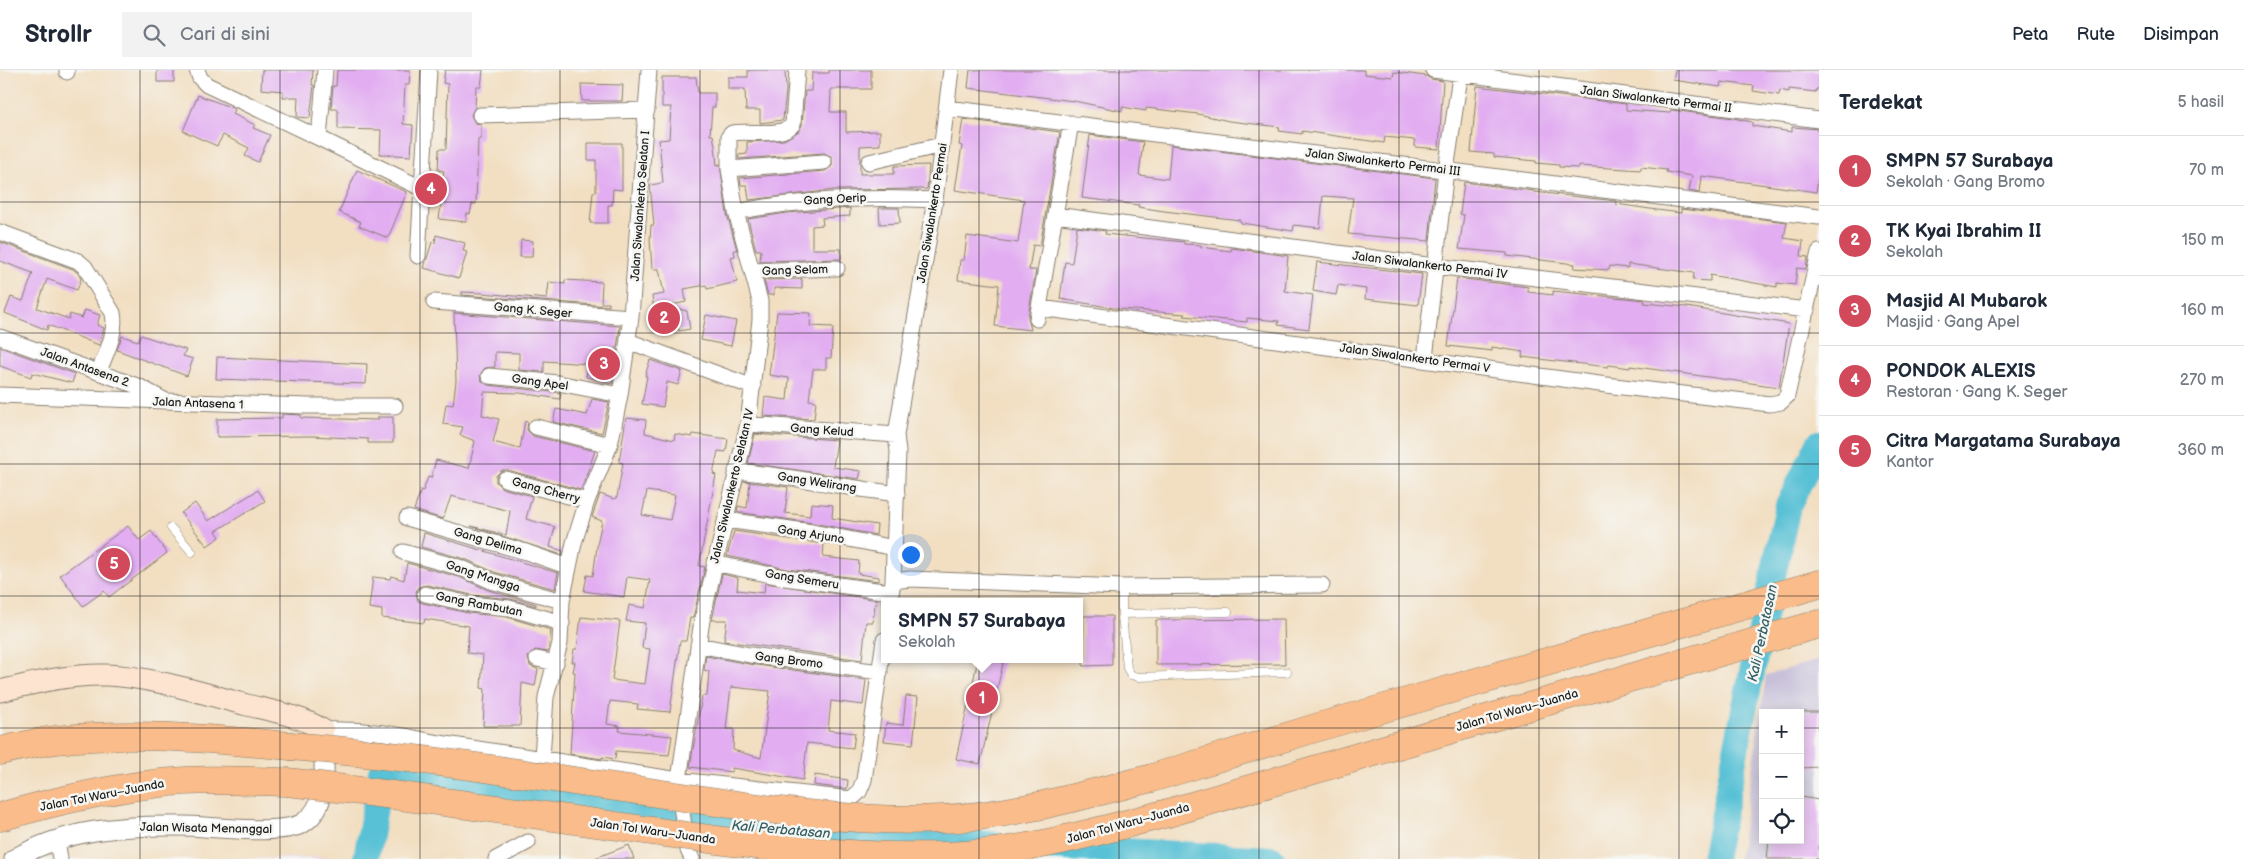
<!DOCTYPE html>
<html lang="id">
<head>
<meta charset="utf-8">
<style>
  :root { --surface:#fff; --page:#f2f2f3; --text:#1f2937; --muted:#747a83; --line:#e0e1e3; --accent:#d1495b }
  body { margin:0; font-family:"Balsamiq Sans",sans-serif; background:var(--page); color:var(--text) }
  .controls { position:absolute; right:15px; bottom:15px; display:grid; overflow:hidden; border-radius:0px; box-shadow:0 2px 12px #0003 }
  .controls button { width:45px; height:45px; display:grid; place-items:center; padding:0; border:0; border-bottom:1px solid var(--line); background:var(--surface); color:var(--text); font:25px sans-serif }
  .you { position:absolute; left:910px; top:484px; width:18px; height:18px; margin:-12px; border:4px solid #fff; border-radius:50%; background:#1a73e8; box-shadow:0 0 0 8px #1a73e833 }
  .badge { display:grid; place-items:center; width:32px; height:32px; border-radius:50%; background:var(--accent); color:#fff; font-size:16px; font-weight:700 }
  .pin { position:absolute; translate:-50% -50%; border:2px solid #fff; box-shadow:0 1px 5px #0006 }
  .popup { position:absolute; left:881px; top:528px; width:202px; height:65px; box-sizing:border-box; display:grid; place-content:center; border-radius:0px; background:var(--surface); filter:drop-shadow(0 1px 4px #0005); font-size:16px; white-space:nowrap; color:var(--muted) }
  .popup b { font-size:19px; color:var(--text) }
  .popup::after { content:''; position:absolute; left:50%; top:100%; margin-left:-10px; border:10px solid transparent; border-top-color:var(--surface) }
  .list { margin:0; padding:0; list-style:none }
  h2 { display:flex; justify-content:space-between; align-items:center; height:65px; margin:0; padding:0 20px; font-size:21px }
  h2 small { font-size:16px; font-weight:400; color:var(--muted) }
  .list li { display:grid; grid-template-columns:32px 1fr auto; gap:15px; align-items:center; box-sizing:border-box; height:70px; padding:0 20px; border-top:1px solid var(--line) }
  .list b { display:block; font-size:19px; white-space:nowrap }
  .list p { margin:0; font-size:16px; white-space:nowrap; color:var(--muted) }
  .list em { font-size:16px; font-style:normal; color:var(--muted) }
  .icon { flex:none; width:28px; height:28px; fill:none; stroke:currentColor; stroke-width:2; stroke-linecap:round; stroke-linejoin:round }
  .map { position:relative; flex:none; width:1819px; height:789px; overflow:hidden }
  header { display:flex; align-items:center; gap:30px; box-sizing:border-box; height:70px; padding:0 25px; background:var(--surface); border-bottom:1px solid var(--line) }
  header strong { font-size:24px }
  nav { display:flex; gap:28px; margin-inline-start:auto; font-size:18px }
  .search { width:350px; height:45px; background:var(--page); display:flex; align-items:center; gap:12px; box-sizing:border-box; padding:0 18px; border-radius:0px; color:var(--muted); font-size:19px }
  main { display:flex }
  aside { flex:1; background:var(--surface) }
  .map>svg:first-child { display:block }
  .built { fill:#e5d3f1 }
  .industrial { fill:#c7c0d9; fill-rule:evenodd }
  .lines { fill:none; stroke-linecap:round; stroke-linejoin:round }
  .river { stroke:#58c1d5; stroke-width:26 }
  .building { fill:#e2adf1; fill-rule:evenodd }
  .service-casing { stroke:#877e6f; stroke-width:9 }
  .minor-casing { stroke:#877e6f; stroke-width:17 }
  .tertiary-casing { stroke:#877e6f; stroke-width:21 }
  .secondary-casing { stroke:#877e6f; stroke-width:23 }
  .motorway-casing { stroke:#877e6f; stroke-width:29 }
  .service { stroke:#fff; stroke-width:8 }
  .minor { stroke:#fff; stroke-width:15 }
  .tertiary { stroke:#fff; stroke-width:19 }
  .secondary { stroke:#fde4d0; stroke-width:21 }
  .motorway { stroke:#f9bc8a; stroke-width:28 }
  .motorway-bridge-casing { stroke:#877e6f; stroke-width:29; stroke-linecap:butt }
  .motorway-bridge { stroke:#f9bc8a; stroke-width:28 }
  .grid { fill:none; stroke:#1c1c1c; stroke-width:1; stroke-opacity:0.55 }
  .labels { text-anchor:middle; stroke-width:5; stroke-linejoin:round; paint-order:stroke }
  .street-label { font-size:12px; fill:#1c1c1c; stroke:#f6f6f2 }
  .water-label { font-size:14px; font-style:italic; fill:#345e66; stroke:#f6f6f2 }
</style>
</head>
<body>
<header>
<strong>Strollr</strong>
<div class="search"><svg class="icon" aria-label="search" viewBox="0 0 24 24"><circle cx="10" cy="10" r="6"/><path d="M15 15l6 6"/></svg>Cari di sini</div>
<nav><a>Peta</a><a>Rute</a><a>Disimpan</a></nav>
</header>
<main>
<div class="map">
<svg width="1819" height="789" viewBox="0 0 1819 789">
  <rect width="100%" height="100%" fill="#f6f6f2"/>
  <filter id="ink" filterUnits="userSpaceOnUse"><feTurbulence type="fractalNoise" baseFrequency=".02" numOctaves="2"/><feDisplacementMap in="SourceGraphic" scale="10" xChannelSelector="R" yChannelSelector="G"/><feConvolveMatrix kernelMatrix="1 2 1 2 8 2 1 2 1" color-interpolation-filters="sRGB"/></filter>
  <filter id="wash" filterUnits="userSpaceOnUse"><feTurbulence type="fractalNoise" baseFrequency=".0096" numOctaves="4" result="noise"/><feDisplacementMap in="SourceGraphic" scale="20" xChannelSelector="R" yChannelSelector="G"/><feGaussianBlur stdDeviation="1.12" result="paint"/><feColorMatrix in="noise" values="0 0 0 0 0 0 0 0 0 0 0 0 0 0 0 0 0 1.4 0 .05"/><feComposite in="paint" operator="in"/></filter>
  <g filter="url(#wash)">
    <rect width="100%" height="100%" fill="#f2dfc2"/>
    <!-- built -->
    <path class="built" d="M342 787V789H241Z"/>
    <!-- industrial -->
    <path class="industrial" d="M1819 590V789H1739L1766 605ZM1763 643H1800V770H1763Z"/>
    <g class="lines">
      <!-- river -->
      <path class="river" d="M1049 777 1272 789
        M366 789 381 702 674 749 866 767 992 774
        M1714 789 1750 611 1788 436 1819 373"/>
    </g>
    <g id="blocks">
      <!-- building -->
      <path class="building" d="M157 0H174V12H157Z
        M262 0H313L312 15H314L310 48 297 47 298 27H283V21L261 19Z
        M337 0H410L409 15H405L403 54 413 55 411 86 380 84 381 60 338 59V39H331L333 16H336Z
        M445 0H483L481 17H476L475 37 471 45 475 53 481 54V69H478L476 134H472L470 144 467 143 466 152 439 149 441 135H438L444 101 438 100 439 79H446L448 14 443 13Z
        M748 0H785L786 20 783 50 760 53V40H746L745 19H728V7H748Z
        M829 0H871V19H831L830 42H846V62L880 61V75L860 76V104H894V96L929 95 927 119 834 120 749 130 747 115H741L740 108 825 101 832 96V87L824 83 739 89 738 85 747 84V72L784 70 799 61 802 55 805 21H811L812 3H829Z
        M970 0H1364V4L1393 7 1394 2 1426 6 1431 9 1443 11 1439 79 1415 77V70L1385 67 1384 73 1302 61V64L1279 61 1280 57 1229 51 1198 44 1146 38V41L1122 37V41L1074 31 968 18Z
        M1675 0H1819V19H1816V22L1789 19V22L1780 20 1779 25 1753 21 1754 16 1721 12 1720 17 1673 10Z
        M662 7H696L698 23H715V37H712L710 65H713L715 76 717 95 720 94 727 144 737 180H734L735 186 731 187 737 212 707 219 706 215 684 219 686 232 666 236 687 241 690 259 679 261 678 257 657 260 652 226 664 224 659 199H652L650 169 651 155H654L650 115 663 113 659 70 669 69 671 37H662Z
        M581 14 623 15 622 31H582Z
        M1477 16 1626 34V40L1670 43 1671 40 1733 48 1752 52V56L1792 62V57L1819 59V102L1816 122 1702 106 1700 123 1689 121 1692 106 1666 102 1667 100 1641 97V100L1579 96V98L1559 97V95L1536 93V91L1494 87V84L1471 82Z
        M198 25 235 39 233 44 255 55 253 58 270 65 258 92 245 86 249 78 223 65 217 76 183 61Z
        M963 49 1060 62 1040 176 1033 175 1029 200H1036L1028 247 1031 260 995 256 999 215 958 210 960 190H964L967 166 1018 173 1024 130 955 120 962 76 959 75Z
        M1090 65 1143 72 1139 105 1168 109 1171 75 1435 108 1429 171 1348 164 1353 128 1323 126 1320 158 1294 155 1293 161 1241 153 1240 150 1164 141 1138 137 1139 135 1082 128Z
        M588 73H622V120L613 119 612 135H608V153H590L593 122H596V90H588Z
        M357 100 407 122 388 168 359 156 361 152 339 142Z
        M1464 112 1534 121V122L1616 131V134L1657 140 1681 143V139L1787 152 1784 168 1803 171 1801 186 1808 187 1806 199 1797 198 1795 215 1777 213V217L1710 205V211L1693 210 1694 203 1628 194V198L1610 196 1609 200 1574 198 1575 194 1507 186V183L1459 179 1464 145 1460 144Z
        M850 138V146L822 148 823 155 812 156V179H841V189L760 191 761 180H756L748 149 787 143Z
        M879 138H899L900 153 880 154Z
        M1077 157 1106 161 1105 164 1184 172V174L1201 175V177L1231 181 1232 178 1288 186 1285 221 1313 225 1309 259 1278 255 1279 251 1247 248V252L1184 246 1185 244 1120 239 1060 229 1065 192 1072 193Z
        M436 165 465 173 463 181 467 182 459 208 424 198 432 172 435 173Z
        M521 170 533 171 532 187H520Z
        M0 172 73 199 78 203 81 209 77 220 47 209 37 238 69 249 70 244 82 248 85 240 100 245 97 255 104 258 99 275 48 255 47 260 5 243 11 227 23 231 33 203 0 191Z
        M1317 192 1422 204 1418 235 1365 229 1366 219 1338 215 1336 225 1313 221Z
        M1457 208 1528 217V222L1553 225V221L1645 230 1644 233 1687 237 1789 254 1779 317 1630 296V298L1609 295 1608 297 1539 289 1522 287 1523 282 1492 277V281L1448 276Z
        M802 209V219L774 218V225H768L764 210Z
        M565 210 602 212 601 233H609V236L462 225V222L482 223 547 229 549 212 565 214Z
        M777 242 811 243 810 256 833 257 831 288H826V299H813L809 330 816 331 814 349 763 346 765 327 787 330 789 308 769 305Z
        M454 243 620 256 612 314 586 307 588 294 544 291V302L519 300V283L495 282V297L485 298 480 305 481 310 488 315 561 323 560 329 520 323 484 322 482 345 499 349 493 372 520 379 525 351 528 352 527 360 533 366 595 381 581 420 507 400H502L496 406V412L502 418 532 426 526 449 555 457 550 477 563 481 562 485 471 456 506 465 510 441 451 426 443 449 414 440 421 420 423 421 428 407 431 408 436 390 469 398 475 371 460 365 463 357 443 354 446 334 453 335 456 311Z
        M706 245 736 251 731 276 701 270Z
        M141 265 186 280 183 286 193 289 187 306 117 280 122 266 138 271Z
        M0 277 75 304 72 313 32 303 31 307 0 296Z
        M217 287 367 294 366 314 216 309Z
        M650 290 682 301 678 315 667 312 663 337 642 334 647 306H645Z
        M592 329 609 332 602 363 553 352 556 339 587 345Z
        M282 344 301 345V348L341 349 378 350V347H393V373H368V369L312 366 217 367V349L282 348Z
        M626 348 646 350 645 363 674 370 675 364 692 367 693 364 728 369 726 382 718 381 713 404 716 405 699 496 705 497 693 548H690L686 571H680L670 642 637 639 638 634 610 631 607 654 620 656 619 661 672 666 669 685 616 681 615 689 602 687V689L570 684 575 602H573L575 592H572L574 579H577L581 547 620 551 612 610 645 614 650 579 642 578 645 553 626 551 629 535 645 538 650 510 627 507 624 527 584 521 587 505 593 506 598 470 602 451 592 447 600 424 614 429 617 427 623 393 619 392ZM647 421 675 425 670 450 642 445Z
        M755 364 837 370 833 397 861 401 859 409 748 393Z
        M744 411 788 417 785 443 810 446 811 433 833 435 832 448 877 455 876 465 813 453 737 442 738 436 747 438 750 412Z
        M258 420 265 431 216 461 220 467 207 476 181 443 195 433 208 451Z
        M128 456 139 470 151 461 167 483 109 527 104 521 83 536 60 505Z
        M734 461 824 474 823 487 859 491 858 504 879 507V511L787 499 727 486Z
        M424 463 558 503 555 519 494 502 465 489 421 477Z
        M407 493 459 507 488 520 536 534V536L511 529 472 525 427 515 418 517 416 522 418 531 423 533 468 543 507 547 551 560 548 582 535 580 528 587 530 596 538 599 535 616 522 613 520 656H483L485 619 481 618 483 585 467 583 469 556 425 549 424 553 382 548V540L369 538 373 507 390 509 391 506 404 510Z
        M722 504 738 508 737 520 764 523 765 513 878 530 877 534H875L873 552H866L862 590 724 571 727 550H712Z
        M1083 546H1112V595L1083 596Z
        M1284 549 1285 594 1156 595V550Z
        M706 586 749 594 866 610 863 635 831 631 828 660 855 663 853 678 807 673 803 710 732 698V702L690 697 702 626H707L709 601 704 600ZM731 617 770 621 761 688 733 680 734 659H726Z
        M978 589H1004L980 694 956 689Z
        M906 626 918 627 913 674 884 671 886 653 903 655Z
        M1800 642H1819V697L1800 698Z
        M815 705 848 710 847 719 814 715Z
        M1800 727 1819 730V789H1767L1769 770H1800Z
        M629 775 634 789H595V788Z"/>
    </g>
  </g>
  <g filter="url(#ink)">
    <use href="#blocks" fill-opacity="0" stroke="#877e6f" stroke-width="1"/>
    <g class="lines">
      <!-- service casing -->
      <g class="service-casing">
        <path id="service" d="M171 458 192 482
          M1122 517V544L1228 542
          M1122 544 1127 598 1131 605 1138 607 1287 602"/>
      </g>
      <!-- minor casing -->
      <g class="minor-casing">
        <path id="minor" d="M197 0 200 8 207 15 319 68
          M325 0 319 68 421 118
          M1433 0 1819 50
          M67 2V0
          M947 38 1819 147
          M480 45 647 40
          M869 92 942 75
          M729 99 824 92
          M736 142C803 129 867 126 935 130
          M1055 145 1434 196 1807 240
          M0 162 78 191 85 197 113 243C117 263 106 283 99 301
          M418 186 429 0
          M752 201 837 198
          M434 232 631 247
          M1040 238 1614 316 1770 334 1781 332 1787 326 1819 182
          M1037 249 1071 53
          M0 267 140 317 164 330
          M628 271 753 317
          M1425 289 1446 100 1461 0
          M489 306 558 313 620 325
          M0 325 307 336H395
          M748 354 896 365
          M536 357 610 375
          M736 401C790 406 843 417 897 424
          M505 409 587 431
          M407 448 526 482 569 497
          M726 450 812 462 895 478
          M403 482 462 498 491 511 562 531
          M714 493 785 508 891 522
          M893 511 898 382 896 365 935 130 951 0
          M425 524 470 534 509 538 562 553
          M890 532 893 511 910 509 1122 517 1322 515
          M698 575 750 585 880 602
          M537 589 556 593
          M323 660C361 659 396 663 433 672L679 710 851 729 859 722 864 710 884 570
          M542 688 546 627 560 573 562 531 574 473 587 431 610 375 620 325 631 247 649 0
          M57 769 60 789
          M496 789 528 772
          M692 789 688 780 678 718 679 710 702 550 748 354 760 250V231L736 142 729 99V66L732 63C748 60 784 68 793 54L797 0"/>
      </g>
      <!-- tertiary casing -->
      <g class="tertiary-casing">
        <path id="tertiary" d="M14 789C65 759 124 755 182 756 209 756 282 766 303 753 330 736 324 696 323 669"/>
      </g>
      <!-- secondary casing -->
      <g class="secondary-casing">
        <path id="secondary" d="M0 621C35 613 69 604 106 605 148 606 205 624 247 635 272 641 302 646 323 660"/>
      </g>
      <!-- motorway casing -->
      <g class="motorway-casing">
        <path id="motorway" d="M0 681C19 677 38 672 56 670 134 661 213 669 290 676
          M1152 708 1322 656 1819 514
          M1168 743 1510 642 1819 554
          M0 747C52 732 107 719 161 713 203 708 245 711 287 712"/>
      </g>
      <!-- service -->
      <use href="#service" class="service"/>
      <!-- minor -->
      <use href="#minor" class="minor"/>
      <!-- tertiary -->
      <use href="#tertiary" class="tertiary"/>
      <!-- secondary -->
      <use href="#secondary" class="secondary"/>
      <!-- motorway -->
      <use href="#motorway" class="motorway"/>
      <!-- motorway-bridge casing -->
      <g class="motorway-bridge-casing">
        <path id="motorway-bridge" d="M290 676C415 686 539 706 663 724 756 738 848 753 942 749 1013 746 1084 725 1152 708
          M287 712C400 725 512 741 624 757 730 772 837 789 945 786 1021 784 1095 762 1168 743"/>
      </g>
      <!-- motorway-bridge -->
      <use href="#motorway-bridge" class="motorway-bridge"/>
    </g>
  </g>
  <!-- grid -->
  <path class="grid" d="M140 0V789M280 0V789M420 0V789M560 0V789M700 0V789M840 0V789M979 0V789M1119 0V789M1259 0V789M1399 0V789M1539 0V789M1679 0V789M0 132H1819M0 263H1819M0 394H1819M0 526H1819M0 658H1763M1800 658H1819"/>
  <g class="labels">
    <!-- street labels -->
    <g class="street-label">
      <text transform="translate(1656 29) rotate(7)" y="4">Jalan Siwalankerto Permai II</text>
      <text transform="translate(1383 92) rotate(7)" y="4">Jalan Siwalankerto Permai III</text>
      <text transform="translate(835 129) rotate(-3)" y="4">Gang Oerip</text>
      <text transform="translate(640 136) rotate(-86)" y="4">Jalan Siwalankerto Selatan I</text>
      <text transform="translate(932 143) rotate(-81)" y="4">Jalan Siwalankerto Permai</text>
      <text transform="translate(1430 195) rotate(7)" y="4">Jalan Siwalankerto Permai IV</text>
      <text transform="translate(795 200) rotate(-2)" y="4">Gang Selam</text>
      <text transform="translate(533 240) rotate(5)" y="4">Gang K. Seger</text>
      <text transform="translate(1415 288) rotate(8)" y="4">Jalan Siwalankerto Permai V</text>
      <text transform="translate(85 297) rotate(20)" y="4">Jalan Antasena 2</text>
      <text transform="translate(540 312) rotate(8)" y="4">Gang Apel</text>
      <text transform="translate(198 333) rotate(2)" y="4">Jalan Antasena 1</text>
      <text transform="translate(822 360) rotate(4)" y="4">Gang Kelud</text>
      <text transform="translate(817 412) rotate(9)" y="4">Gang Welirang</text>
      <text transform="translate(732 416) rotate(-77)" y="4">Jalan Siwalankerto Selatan IV</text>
      <text transform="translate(546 420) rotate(15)" y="4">Gang Cherry</text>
      <text transform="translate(811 464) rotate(9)" y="4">Gang Arjuno</text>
      <text transform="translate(488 471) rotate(16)" y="4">Gang Delima</text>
      <text transform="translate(483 506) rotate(18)" y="4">Gang Mangga</text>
      <text transform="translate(802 509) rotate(9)" y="4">Gang Semeru</text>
      <text transform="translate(479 534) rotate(11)" y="4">Gang Rambutan</text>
      <text transform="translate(789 590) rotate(7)" y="4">Gang Bromo</text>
      <text transform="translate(1517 640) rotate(-16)" y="4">Jalan Tol Waru–Juanda</text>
      <text transform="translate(102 725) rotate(-11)" y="4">Jalan Tol Waru–Juanda</text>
      <text transform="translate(1128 753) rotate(-15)" y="4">Jalan Tol Waru–Juanda</text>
      <text transform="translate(206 758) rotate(1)" y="4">Jalan Wisata Menanggal</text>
      <text transform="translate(653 761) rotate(8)" y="4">Jalan Tol Waru–Juanda</text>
    </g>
    <!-- water labels -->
    <g class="water-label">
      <text transform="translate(1762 563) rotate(-78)" y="5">Kali Perbatasan</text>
      <text transform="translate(781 759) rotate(5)" y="5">Kali Perbatasan</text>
    </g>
  </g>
</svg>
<div class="controls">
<button>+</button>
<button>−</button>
<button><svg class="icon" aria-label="locate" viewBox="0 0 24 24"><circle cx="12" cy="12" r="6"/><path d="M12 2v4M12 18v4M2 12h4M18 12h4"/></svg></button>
</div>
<div class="you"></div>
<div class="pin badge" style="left:982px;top:628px">1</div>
<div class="popup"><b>SMPN 57 Surabaya</b>Sekolah</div>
<div class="pin badge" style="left:664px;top:248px">2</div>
<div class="pin badge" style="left:604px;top:294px">3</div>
<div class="pin badge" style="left:431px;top:119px">4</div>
<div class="pin badge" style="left:114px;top:494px">5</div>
</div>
<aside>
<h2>Terdekat<small>5 hasil</small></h2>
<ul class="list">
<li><span class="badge">1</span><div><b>SMPN 57 Surabaya</b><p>Sekolah · Gang Bromo</p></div><em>70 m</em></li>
<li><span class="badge">2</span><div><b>TK Kyai Ibrahim II</b><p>Sekolah</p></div><em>150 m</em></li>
<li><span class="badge">3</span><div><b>Masjid Al Mubarok</b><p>Masjid · Gang Apel</p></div><em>160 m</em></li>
<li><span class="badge">4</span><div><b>PONDOK ALEXIS</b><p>Restoran · Gang K. Seger</p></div><em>270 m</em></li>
<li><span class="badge">5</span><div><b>Citra Margatama Surabaya</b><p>Kantor</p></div><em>360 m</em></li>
</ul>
</aside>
</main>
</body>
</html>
